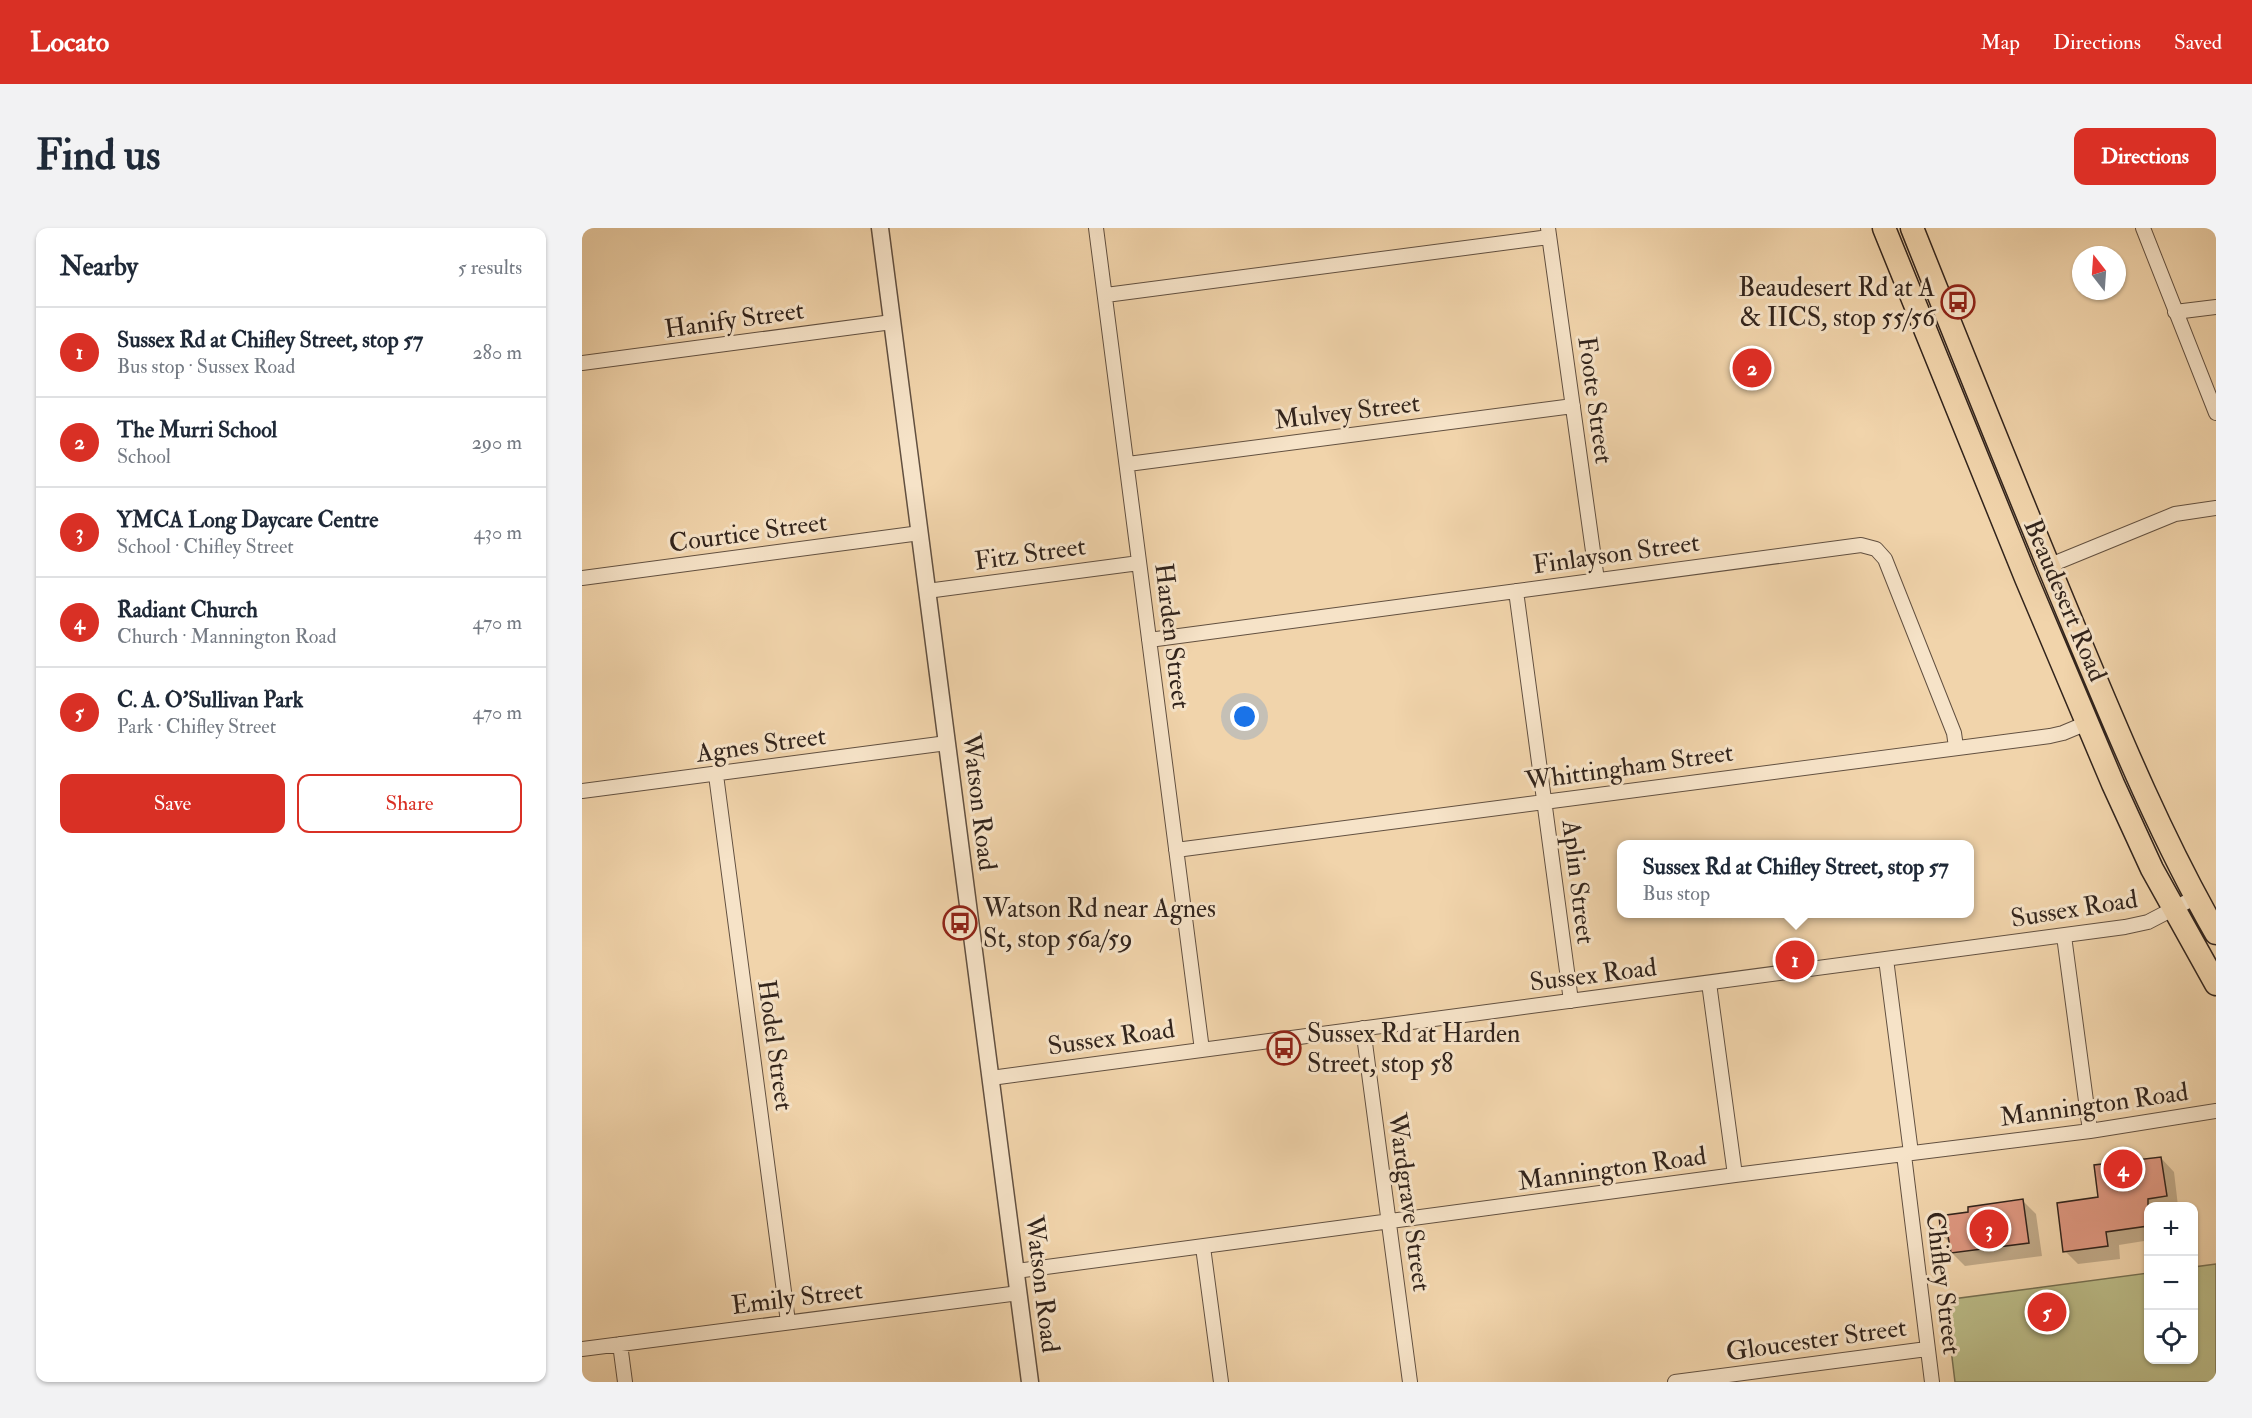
<!DOCTYPE html>
<html lang="en">
<head>
<meta charset="utf-8">
<style>
  :root { --surface:#fff; --page:#f2f2f3; --text:#1f2937; --muted:#747a83; --line:#e0e1e3; --accent:#d93025 }
  body { margin:0; font-family:"IM FELL Double Pica",serif; background:var(--page); color:var(--text) }
  .controls { position:absolute; right:18px; bottom:18px; display:grid; overflow:hidden; border-radius:12px; box-shadow:0 2px 4px #0004 }
  .controls button { width:54px; height:54px; display:grid; place-items:center; padding:0; border:0; border-bottom:2px solid var(--line); background:var(--surface); color:var(--text); font:30px sans-serif }
  .compass { position:absolute; left:1490px; top:18px; width:54px; height:54px; border-radius:50%; background:var(--surface); box-shadow:0 2px 4px #0004; rotate:343deg }
  .you { position:absolute; left:663px; top:489px; width:21px; height:21px; margin:-15px; border:4px solid #fff; border-radius:50%; background:#1a73e8; box-shadow:0 0 0 9px #1a73e833 }
  .badge { display:grid; place-items:center; width:39px; height:39px; border-radius:50%; background:var(--accent); color:#fff; font-size:20px; font-weight:700 }
  .pin { position:absolute; translate:-50% -50%; border:3px solid #fff; box-shadow:0 2px 6px #0006 }
  .popup { position:absolute; left:1035px; top:612px; width:357px; height:78px; box-sizing:border-box; display:grid; place-content:center; border-radius:12px; background:var(--surface); filter:drop-shadow(0 2px 4px #0005); font-size:20px; white-space:nowrap; color:var(--muted) }
  .popup b { font-size:22px; color:var(--text) }
  .popup::after { content:''; position:absolute; left:50%; top:100%; margin-left:-12px; border:12px solid transparent; border-top-color:var(--surface) }
  .list { margin:0; padding:0; list-style:none }
  h2 { display:flex; justify-content:space-between; align-items:center; height:78px; margin:0; padding:0 24px; font-size:26px }
  h2 small { font-size:20px; font-weight:400; color:var(--muted) }
  .list li { display:grid; grid-template-columns:39px 1fr auto; gap:18px; align-items:center; box-sizing:border-box; height:90px; padding:0 24px; border-top:2px solid var(--line) }
  .list b { display:block; font-size:22px; white-space:nowrap }
  .list p { margin:0; font-size:20px; white-space:nowrap; color:var(--muted) }
  .list em { font-size:20px; font-style:normal; color:var(--muted) }
  .actions { display:flex; gap:12px; padding:18px 24px }
  .actions a { flex:1; padding:14px 0; border:2px solid var(--accent); border-radius:12px; text-align:center; font-size:21px; color:var(--accent) }
  .actions .main { background:var(--accent); color:#fff }
  .icon { flex:none; width:33px; height:33px; fill:none; stroke:currentColor; stroke-width:2; stroke-linecap:round; stroke-linejoin:round }
  .map { position:relative; flex:none; width:1634px; height:1154px; overflow:hidden; border-radius:12px }
  header { display:flex; align-items:center; gap:36px; box-sizing:border-box; height:84px; padding:0 30px; background:var(--accent); color:#fff }
  header strong { font-size:28px }
  nav { display:flex; gap:33px; margin-inline-start:auto; font-size:21px }
  .intro { display:flex; align-items:center; justify-content:space-between; box-sizing:border-box; height:144px; padding:0 36px }
  h1 { margin:0; font-size:42px }
  .button { padding:15px 27px; border-radius:12px; background:var(--accent); color:#fff; font-size:21px; font-weight:700 }
  main { display:flex; gap:36px; padding:0 36px }
  aside { flex:1; background:var(--surface); border-radius:12px; box-shadow:0 2px 4px #0004 }
  .map>svg:first-child { display:block }
  .green { fill:#bbbc88; stroke:#767052; stroke-width:1.5 }
  .shadow { fill:#0003 }
  .building { fill:#de9780; stroke:#32241c; stroke-width:1.5 }
  .lines { fill:none; stroke-linecap:round; stroke-linejoin:round }
  .minor-casing { stroke:#625040; stroke-width:16 }
  .tertiary-casing { stroke:#625040; stroke-width:19 }
  .trunk-casing { stroke:#32241c; stroke-width:25 }
  .minor { stroke:#f6e3c8; stroke-width:14 }
  .tertiary { stroke:#f6e3c8; stroke-width:16 }
  .trunk { stroke:#f1d4ab; stroke-width:22 }
  .labels { text-anchor:middle; stroke-width:6; stroke-linejoin:round; paint-order:stroke }
  .poi-label { font-size:26px; fill:#32241c; stroke:#f6e3c8; text-anchor:start }
  .street-label { font-size:26px; fill:#32241c; stroke:#f6e3c8 }
</style>
</head>
<body>
<header>
<strong>Locato</strong>
<nav><a>Map</a><a>Directions</a><a>Saved</a></nav>
</header>
<div class="intro"><h1>Find us</h1><a class="button">Directions</a></div>
<main>
<aside>
<h2>Nearby<small>5 results</small></h2>
<ul class="list">
<li><span class="badge">1</span><div><b>Sussex Rd at Chifley Street, stop 57</b><p>Bus stop · Sussex Road</p></div><em>280 m</em></li>
<li><span class="badge">2</span><div><b>The Murri School</b><p>School</p></div><em>290 m</em></li>
<li><span class="badge">3</span><div><b>YMCA Long Daycare Centre</b><p>School · Chifley Street</p></div><em>430 m</em></li>
<li><span class="badge">4</span><div><b>Radiant Church</b><p>Church · Mannington Road</p></div><em>470 m</em></li>
<li><span class="badge">5</span><div><b>C. A. O'Sullivan Park</b><p>Park · Chifley Street</p></div><em>470 m</em></li>
</ul>
<div class="actions"><a class="main">Save</a><a>Share</a></div>
</aside>
<div class="map">
<svg width="1634" height="1154" viewBox="0 0 1634 1154">
  <rect width="100%" height="100%" fill="#f1d4ab"/>
  <filter id="stains"><feTurbulence type="fractalNoise" baseFrequency=".00333" numOctaves="4"/><feColorMatrix values="0 0 0 0 .2 0 0 0 0 .09 0 0 0 0 .02 0 0 0 .5 -.17"/></filter>
  <radialGradient id="worn" r=".72"><stop offset=".6" stop-color="#630" stop-opacity="0"/><stop offset="1" stop-color="#630" stop-opacity=".3"/></radialGradient>
  <!-- green -->
  <path class="green" d="M1634 1036V1154H1373L1363 1072 1566 1045V1132H1612V1039Z"/>
  <!-- shadow -->
  <path class="shadow" d="M1579 930 1592 944 1596 978H1566V1035L1564 1033 1562 1013 1537 1017 1538 1031 1496 1036 1483 1023 1518 971Z
    M1441 973 1454 986 1460 1028 1383 1038 1370 1025 1369 1016 1361 1008 1388 986Z"/>
  <!-- building -->
  <path class="building" d="M1579 929 1585 968 1566 971V998L1524 1004 1526 1018 1481 1024 1475 975 1516 969 1512 937Z
    M1441 971 1447 1015 1369 1025 1366 1008 1359 1009 1357 988 1386 984V979Z"/>
  <g class="lines">
    <!-- minor casing -->
    <g class="minor-casing">
      <path id="minor" d="M514 0 620 822
        M966 0 1015 352
        M1561 0 1634 185
        M524 67 967 9
        M1593 84 1634 79
        M0 135 310 94
        M546 236 991 178
        M1466 338 1593 286 1634 280
        M0 350 338 305
        M345 363 557 335
        M934 363 989 773
        M567 412 1279 317 1294 321 1303 331 1372 505 1374 519
        M134 547 206 1094
        M0 563 365 515
        M594 622 1468 508 1481 505 1505 495
        M1482 708 1508 903
        M1304 731 1329 925
        M1127 755 1153 947
        M781 800 828 1154
        M409 850 1543 699 1566 694 1614 669
        M1322 927 1350 1154
        M621 1019 639 1154
        M434 1043 1153 947 1508 903 1634 883
        M38 1116 43 1154
        M0 1121 437 1065
        M1093 1154 1345 1121"/>
    </g>
    <!-- tertiary casing -->
    <g class="tertiary-casing">
      <path id="tertiary" d="M298 0 448 1154"/>
    </g>
    <!-- trunk casing -->
    <g class="trunk-casing">
      <path id="trunk" d="M1302 0 1444 350 1531 556 1570 641 1634 756
        M1330 0C1384 135 1438 270 1494 404 1537 507 1579 609 1634 705"/>
    </g>
    <!-- minor -->
    <use href="#minor" class="minor"/>
    <!-- tertiary -->
    <use href="#tertiary" class="tertiary"/>
    <!-- trunk -->
    <use href="#trunk" class="trunk"/>
  </g>
  <!-- icons -->
  <defs>
    <g id="bus-ring" transform="scale(1.725)"><circle r="9.5" fill="#f6e3c8" stroke="#8f2418" stroke-width="1.5"/><path d="M-5-6H5V4H4V6H2V4H-2V6H-4V4H-5ZM-3.5-4V0h7V-4ZM-3.5 1.2v1.5H-2V1.2ZM2 1.2v1.5H3.5V1.2Z" fill="#8f2418"/></g>
  </defs>
  <g fill-rule="evenodd">
    <use href="#bus-ring" x="1376" y="74"/>
    <use href="#bus-ring" x="378" y="695"/>
    <use href="#bus-ring" x="702" y="820"/>
  </g>
  <g class="labels">
    <!-- poi labels -->
    <g class="poi-label">
      <text x="1353" y="68" text-anchor="end">Beaudesert Rd at A<tspan x="1353" dy="30">&amp; IICS, stop 55/56</tspan></text>
      <text x="401" y="689">Watson Rd near Agnes<tspan x="401" dy="30">St, stop 56a/59</tspan></text>
      <text x="725" y="814">Sussex Rd at Harden<tspan x="725" dy="30">Street, stop 58</tspan></text>
    </g>
    <!-- street labels -->
    <g class="street-label">
      <text transform="translate(152 91) rotate(-8)" y="9">Hanify Street</text>
      <text transform="translate(1014 172) rotate(82)" y="9">Foote Street</text>
      <text transform="translate(765 183) rotate(-7)" y="9">Mulvey Street</text>
      <text transform="translate(166 304) rotate(-8)" y="9">Courtice Street</text>
      <text transform="translate(448 325) rotate(-8)" y="9">Fitz Street</text>
      <text transform="translate(1034 325) rotate(-8)" y="9">Finlayson Street</text>
      <text transform="translate(1484 372) rotate(67)" y="9">Beaudesert Road</text>
      <text transform="translate(591 408) rotate(83)" y="9">Harden Street</text>
      <text transform="translate(179 516) rotate(-8)" y="9">Agnes Street</text>
      <text transform="translate(1047 538) rotate(-8)" y="9">Whittingham Street</text>
      <text transform="translate(398 574) rotate(83)" y="9">Watson Road</text>
      <text transform="translate(997 654) rotate(83)" y="9">Aplin Street</text>
      <text transform="translate(1492 680) rotate(-9)" y="9">Sussex Road</text>
      <text transform="translate(1011 746) rotate(-7)" y="9">Sussex Road</text>
      <text transform="translate(529 809) rotate(-8)" y="9">Sussex Road</text>
      <text transform="translate(194 817) rotate(82)" y="9">Hodel Street</text>
      <text transform="translate(1512 876) rotate(-8)" y="9">Mannington Road</text>
      <text transform="translate(1030 940) rotate(-8)" y="9">Mannington Road</text>
      <text transform="translate(828 974) rotate(82)" y="9">Wardgrave Street</text>
      <text transform="translate(1362 1055) rotate(83)" y="9">Chifley Street</text>
      <text transform="translate(461 1056) rotate(83)" y="9">Watson Road</text>
      <text transform="translate(215 1069) rotate(-7)" y="9">Emily Street</text>
      <text transform="translate(1234 1111) rotate(-8)" y="9">Gloucester Street</text>
    </g>
  </g>
  <rect width="100%" height="100%" filter="url(#stains)"/>
  <rect width="100%" height="100%" fill="url(#worn)"/>
</svg>
<div class="controls">
<button>+</button>
<button>−</button>
<button><svg class="icon" aria-label="locate" viewBox="0 0 24 24"><circle cx="12" cy="12" r="6"/><path d="M12 2v4M12 18v4M2 12h4M18 12h4"/></svg></button>
</div>
<svg class="compass" viewBox="-18 -18 36 36"><path d="M0-13l5 13h-10z" fill="#e53935"/><path d="M0 13l5-13h-10z" fill="#747a83"/></svg>
<div class="you"></div>
<div class="pin badge" style="left:1213px;top:732px">1</div>
<div class="popup"><b>Sussex Rd at Chifley Street, stop 57</b>Bus stop</div>
<div class="pin badge" style="left:1170px;top:140px">2</div>
<div class="pin badge" style="left:1407px;top:1001px">3</div>
<div class="pin badge" style="left:1541px;top:941px">4</div>
<div class="pin badge" style="left:1465px;top:1084px">5</div>
</div>
</main>
</body>
</html>
